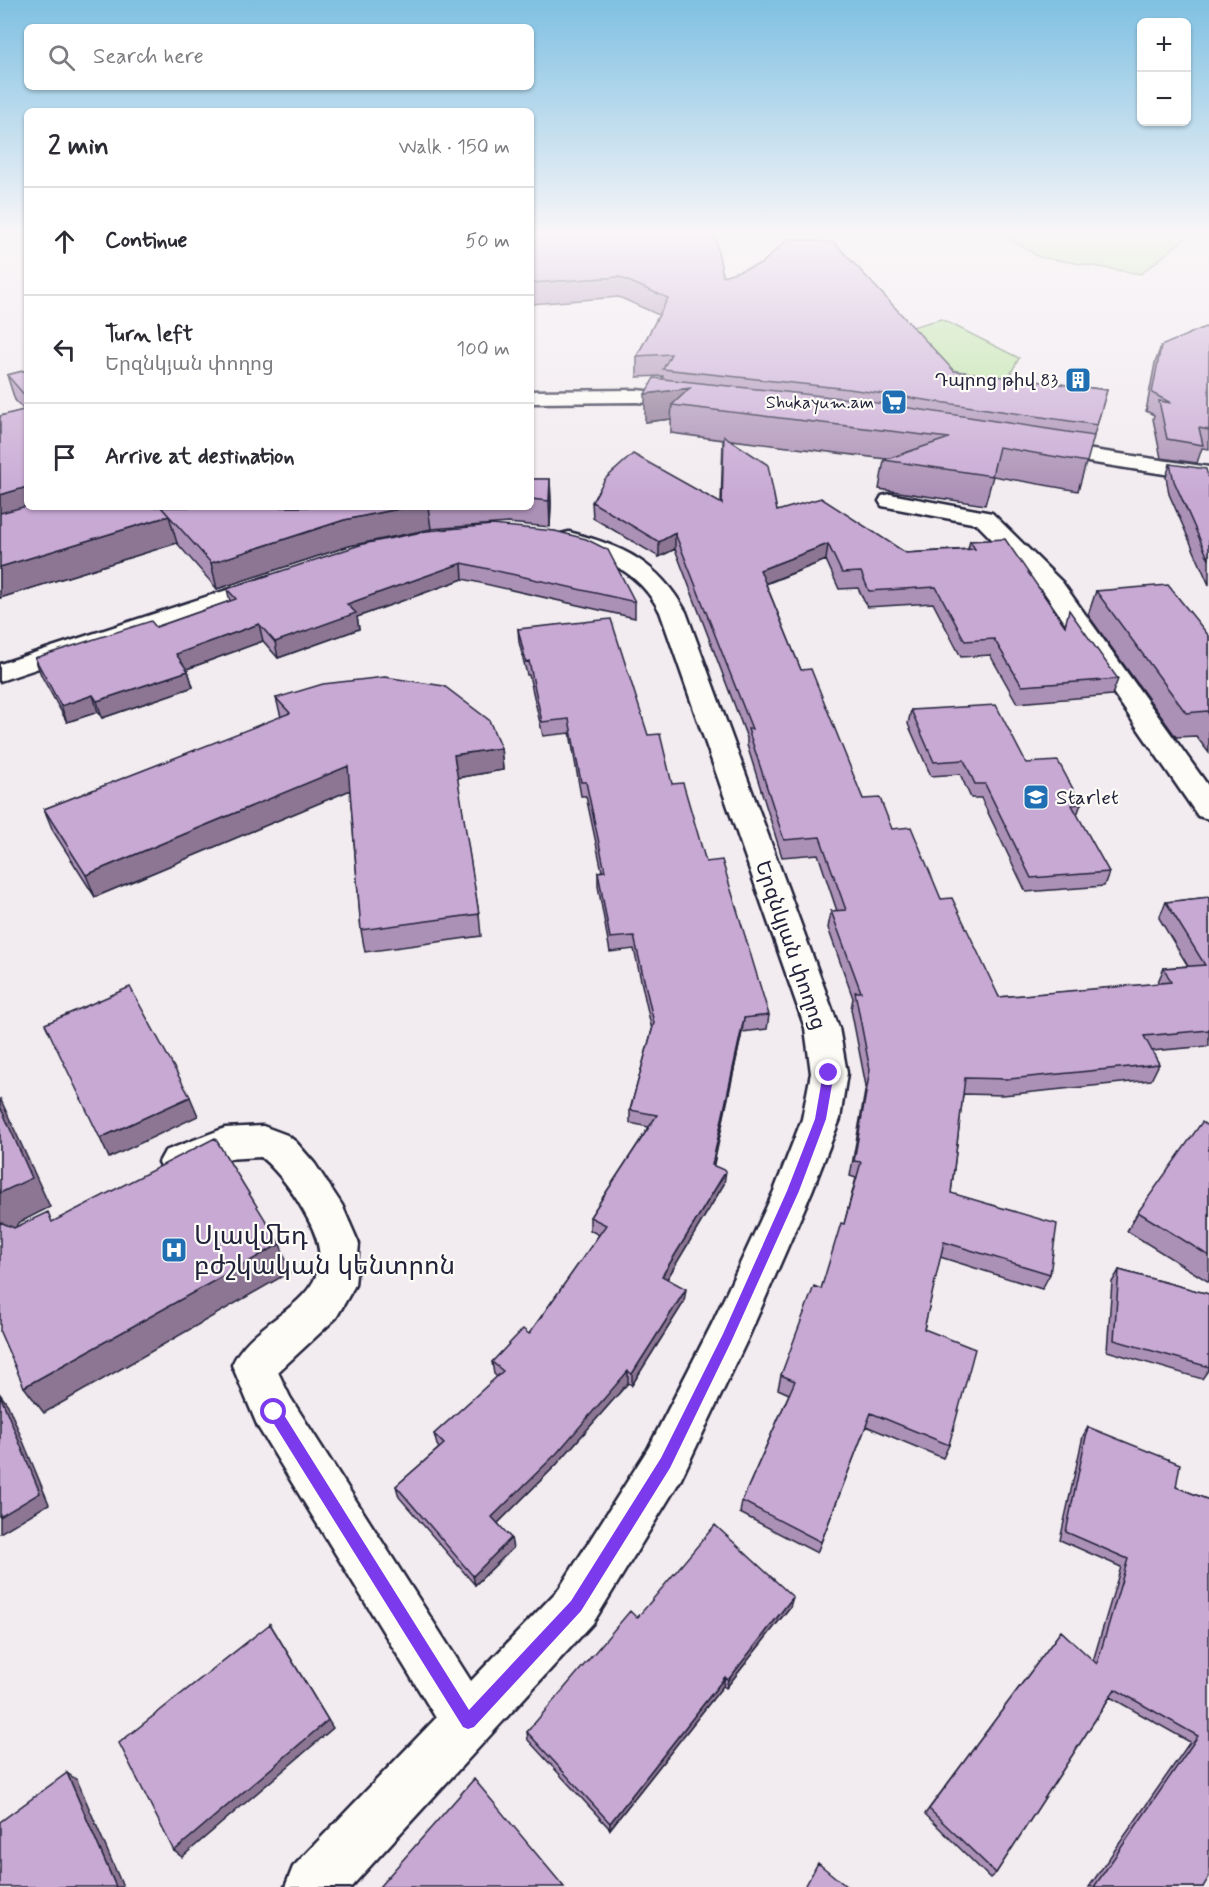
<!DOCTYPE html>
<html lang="en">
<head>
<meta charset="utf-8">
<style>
  :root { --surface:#fff; --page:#f2f2f3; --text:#2b2b33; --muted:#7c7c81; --line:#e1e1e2 }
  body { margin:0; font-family:Mynerve,"Noto Sans Armenian",sans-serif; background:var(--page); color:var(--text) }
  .controls { position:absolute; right:18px; top:18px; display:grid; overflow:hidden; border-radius:9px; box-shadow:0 2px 4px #0004 }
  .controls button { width:54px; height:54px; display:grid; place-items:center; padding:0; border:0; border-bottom:2px solid var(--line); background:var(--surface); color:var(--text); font:30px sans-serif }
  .stop { position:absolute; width:18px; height:18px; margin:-14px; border:4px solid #7c3aed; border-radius:50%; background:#fff }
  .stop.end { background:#7c3aed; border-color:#fff; box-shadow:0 2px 6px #0008 }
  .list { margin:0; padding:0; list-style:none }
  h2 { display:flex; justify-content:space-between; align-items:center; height:78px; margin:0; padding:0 24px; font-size:26px }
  h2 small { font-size:20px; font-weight:400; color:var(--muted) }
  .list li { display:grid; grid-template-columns:39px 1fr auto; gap:18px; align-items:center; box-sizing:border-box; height:108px; padding:0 24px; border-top:2px solid var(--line) }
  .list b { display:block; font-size:22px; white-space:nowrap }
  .list p { margin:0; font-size:20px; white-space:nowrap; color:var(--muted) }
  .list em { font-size:20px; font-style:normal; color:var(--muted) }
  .icon { flex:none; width:33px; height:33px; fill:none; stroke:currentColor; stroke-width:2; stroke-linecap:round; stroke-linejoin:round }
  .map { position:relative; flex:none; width:1209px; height:1887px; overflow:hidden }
  .search { position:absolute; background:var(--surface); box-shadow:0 2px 4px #0004; left:24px; top:24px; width:510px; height:66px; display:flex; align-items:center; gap:15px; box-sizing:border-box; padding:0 21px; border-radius:9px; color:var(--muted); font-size:22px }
  .panel { position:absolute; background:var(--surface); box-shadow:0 2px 4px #0004; left:24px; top:108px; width:510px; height:402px; border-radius:9px }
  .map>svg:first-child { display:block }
  .green { fill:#bae4a1; stroke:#6e836e; stroke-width:1.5 }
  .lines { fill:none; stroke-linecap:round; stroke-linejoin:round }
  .street-casing { stroke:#22223b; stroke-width:5 }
  .secondary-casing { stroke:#22223b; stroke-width:5 }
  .street { fill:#fdfcf7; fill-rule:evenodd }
  .secondary { fill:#fdfcf7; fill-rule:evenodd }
  .wall { fill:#ac91b6; stroke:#22223b; stroke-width:1.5 }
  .shaded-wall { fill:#8c7694; stroke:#22223b; stroke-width:1.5 }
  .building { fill:#c8a9d4; stroke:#22223b; stroke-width:1.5 }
  .route { fill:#7c3aed }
  .labels { text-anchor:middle; stroke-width:4.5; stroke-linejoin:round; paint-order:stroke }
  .far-poi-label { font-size:18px; fill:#22223b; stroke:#fdfcf7; text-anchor:end }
  .poi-label { font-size:21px; fill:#22223b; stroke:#fdfcf7; text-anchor:start }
  .street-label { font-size:21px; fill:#22223b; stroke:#fdfcf7 }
  .near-poi-label { font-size:26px; fill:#22223b; stroke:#fdfcf7; text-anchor:start }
</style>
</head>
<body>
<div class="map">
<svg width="1209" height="1887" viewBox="0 0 1209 1887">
  <rect width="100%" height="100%" fill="#f2ebf0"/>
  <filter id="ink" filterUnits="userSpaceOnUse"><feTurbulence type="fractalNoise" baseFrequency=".0167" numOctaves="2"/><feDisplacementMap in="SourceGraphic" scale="12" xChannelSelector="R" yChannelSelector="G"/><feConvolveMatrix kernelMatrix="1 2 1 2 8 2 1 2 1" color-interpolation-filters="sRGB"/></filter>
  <g filter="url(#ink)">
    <!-- green -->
    <path class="green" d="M1000 232H1193L1141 274 1039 257Z
      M941 319 1019 358 1007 380 942 368 901 330Z"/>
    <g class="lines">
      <!-- street casing -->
      <g class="street-casing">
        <path id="street" d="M890 494 992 513 1062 582 1209 787V819L1198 816 1044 592 977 524 882 506 879 501 882 496Z
          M569 532C623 546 658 562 686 612L839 1028 847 1073 840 1119 812 1191 748 1338 681 1479 593 1623 351 1887H285L293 1867 436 1718 258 1427 232 1365C255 1310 353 1302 308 1219 296 1196 281 1174 261 1157L225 1159 178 1178 165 1173 159 1162 165 1151 225 1128 263 1126 287 1135 296 1142 315 1164 342 1205 359 1244 355 1285 336 1318 278 1372 290 1397 471 1681 559 1589 649 1447 712 1324 774 1191 802 1119 811 1073 805 1028 660 612C638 569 604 559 561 544L557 539 561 534Z
          M270 576 279 578 282 583 279 588 0 681V664Z"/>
      </g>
      <!-- secondary casing -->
      <g class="secondary-casing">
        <path id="secondary" d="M637 390 691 396 698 398 701 402 698 406 691 408 637 402 531 403V391Z
          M1045 443 1209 467V481L1037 454 1034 449 1037 444Z"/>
      </g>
      <!-- street -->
      <use href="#street" class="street"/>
      <!-- secondary -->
      <use href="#secondary" class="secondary"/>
    </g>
    <!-- wall -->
    <path class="wall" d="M531 232 723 276 954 371 1107 390 1078 491 993 476 985 505 879 489 884 460 886 459 731 440 777 511 906 553 968 549 970 541 1064 625 1118 679 1112 695 1017 703 990 655 961 657 933 603 867 607 858 588 839 589 826 560 766 584 801 670 863 799 892 829 941 899 999 997 1157 984 1164 968 1188 966 1159 918 1166 902 1209 897V1046L1152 1051 1159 1064 1151 1080 1003 1095 963 1094 951 1193 1050 1274 1042 1289 940 1257 924 1329 949 1445 943 1458 866 1426 817 1553 740 1513 742 1501 789 1394 778 1389 781 1375 821 1289 844 1224 856 1178 850 1176 866 1086 851 1009 853 998 828 928 831 911H837L818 854 782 857 747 745V738L675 549 659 557 593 518 592 502 721 504 723 440 671 433V419L645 422 662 379 663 376 637 377V356L659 315 619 297 531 304Z
      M1209 329V449L1202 448 1197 463 1161 458 1153 419 1154 415 1146 411 1155 363 1161 346Z
      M27 370V507H531V479H550L551 504 550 527 508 523 431 529 349 546 217 589 177 543 0 598V416L24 410 15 400 7 375Z
      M1170 464 1209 480V585L1169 494 1166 477Z
      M555 531 635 602V618L463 579 357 617 359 629 278 658 263 641 187 669 188 671 193 687 102 718 98 712 67 722 41 675 35 658 156 627 230 601 227 589Z
      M1096 591 1209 636V753L1196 736 1176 737 1088 615Z
      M518 629 648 735 672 784 706 862 769 1015 767 1029 742 1032 713 1166 724 1184 667 1279 684 1302 632 1385 628 1383 557 1464 498 1523 513 1548 475 1585 399 1497 396 1486 439 1448 437 1445 434 1434 497 1377 494 1374 492 1362 529 1334 599 1235 590 1230V1217L649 1127 630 1123V1110L652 1030 634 949 610 952 598 886V872L602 871 586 796H581L570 733 543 736 529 675H527L519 642Z
      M276 698 501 748 503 770 457 778 479 914 481 936 365 952 361 930 350 790 95 897 53 831 44 809 281 717Z
      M911 710 1026 763 1081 804 1077 815 1109 872 1104 886 1026 892 981 798H971L960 774 931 776 908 724Z
      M1209 1127V1282L1127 1231 1138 1212Z
      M1119 1270 1209 1294V1369L1202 1379 1107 1351 1112 1282Z
      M1088 1427 1176 1487 1209 1500 1203 1887H1089L1190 1742 1110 1697 996 1873 990 1878 925 1814 1061 1631 1093 1661 1121 1567 1060 1540 1083 1436Z
      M790 1607 726 1688 723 1686 610 1829 528 1740 527 1732 637 1618Z"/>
    <!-- shaded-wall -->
    <path class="shaded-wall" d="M690 388 672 405 671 419 645 422V394Z
      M550 479 551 504 550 527 549 501Z
      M27 487V507L0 525V495Z
      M408 507H428L431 529 349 546 217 589 211 563 344 520Z
      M169 516 177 543 0 598V567Z
      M675 533V549L659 557V542Z
      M828 544 826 560 759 586 760 570Z
      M462 563 463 579 357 617 359 629 278 658 275 642 347 604Z
      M259 624 263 641 181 671 176 654Z
      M188 671 193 687 102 718 97 701Z
      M93 695 98 712 67 722 61 706Z
      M501 748 503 770 456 778 454 755Z
      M348 766 353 789 95 897 86 875Z
      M744 1018 742 1032 711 1178 712 1165Z
      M190 1097 198 1116 109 1158 100 1138Z
      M0 1098 50 1207 18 1223 11 1238 0 1223Z
      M726 1171 724 1184 661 1289 662 1276Z
      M280 1244 290 1272 44 1413 24 1387Z
      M686 1289 684 1302 632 1385V1374Z
      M628 1371V1383L557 1464 494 1527 492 1517Z
      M0 1394 8 1405 49 1504 0 1533Z
      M511 1538 513 1548 475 1585 473 1576Z
      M793 1597 790 1607 726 1688 728 1680Z
      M270 1624 333 1728 182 1857 174 1851Z
      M725 1677 723 1686 610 1829V1823Z
      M67 1773 77 1780 123 1887H116Z"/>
    <!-- building -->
    <path class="building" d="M531 232H714L723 276 761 264 789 238 835 243 954 371 1107 390 1097 425 849 389 663 369 671 354 637 356 668 298 619 277 531 283Z
      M1205 327 1209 329V430L1199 428 1203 445 1167 439 1159 401 1171 403 1152 393 1161 346Z
      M27 370V398L7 375Z
      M654 378 850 399 1094 436 1087 462 999 447 992 476 884 460 949 438 672 405 690 388 645 394Z
      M27 409V487L0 495V416Z
      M724 436 768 465 777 511 821 498 906 553 975 549 970 541 1005 539 1065 626 1069 610 1118 679 1022 686 994 639 965 641 936 587 869 591 861 572 842 573 828 544 760 570 801 670 811 669 863 799 880 798 892 829 911 827 941 899 952 898 999 997 1171 982 1164 968 1205 965 1166 902 1209 897V1030L1144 1036 1159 1064 1009 1079 965 1078 951 1193 1057 1224 1050 1274 944 1242 924 1329 975 1349 949 1445 871 1413 821 1542 742 1501 795 1381 781 1375 814 1286 821 1289 841 1223 844 1224 861 1162 854 1161 870 1070 855 992H861L831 911 846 910 820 837 784 840 748 729H752L675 533 659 542 592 502 605 479 633 454 722 504Z
      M1170 464 1206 469 1209 480V560L1174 481Z
      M531 479H550L549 501 531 499Z
      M27 506V507H161L169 516 0 567V513Z
      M161 507H408L344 520 211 563Z
      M492 525 555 531 586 539 608 550 635 602 462 563 347 604 356 613 275 642 259 624 176 654 188 671 97 701 93 695 61 706 35 658 151 621 156 627 236 599 227 589 363 544 427 531Z
      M1168 585 1209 636V714L1207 711 1186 713 1096 591Z
      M611 619 648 735 660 734 672 784 683 783 706 862 722 860 769 1015 744 1018 712 1165 726 1171 662 1276 686 1289 632 1374 628 1371 557 1453 492 1517 511 1538 473 1576 396 1486 444 1444 434 1434 503 1371 492 1362 523 1329 529 1334 606 1225 590 1217 657 1115 630 1110 654 1023 634 936 610 938 598 872 605 871 586 782H581L569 719 542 722 529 661 526 662 518 629Z
      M385 677 444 686 489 720 501 748 454 755 479 914 361 930 348 766 86 875 44 809 290 713 276 698 323 684Z
      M996 705 1026 763 1058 761 1081 804 1072 805 1109 872 1031 878 985 784H975L964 760 934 762 911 710Z
      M130 987 190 1097 100 1138 45 1024Z
      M0 1106 32 1178 0 1193Z
      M1202 1122 1209 1127V1256L1138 1212Z
      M215 1138 280 1244 24 1387 0 1332V1222L14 1228 48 1212 52 1222Z
      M1119 1270 1209 1294V1367L1114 1340Z
      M0 1395 40 1493 0 1517Z
      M1088 1427 1180 1464 1176 1487 1209 1500V1877L1203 1887H1094L1198 1736 1115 1689 996 1873 929 1809 1061 1631 1097 1664 1128 1559 1066 1532Z
      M715 1525 793 1597 728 1680 725 1677 610 1823 527 1732 630 1611 637 1618Z
      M270 1624 328 1720 174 1851 119 1743Z
      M67 1773 116 1887H0V1822Z
      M474 1779 564 1887H379Z
      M818 1863 847 1887H805Z"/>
  </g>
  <!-- sky -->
  <linearGradient id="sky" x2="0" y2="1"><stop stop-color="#7fc0e2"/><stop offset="0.47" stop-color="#f9f6f8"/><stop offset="1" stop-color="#f9f6f8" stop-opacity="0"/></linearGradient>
  <rect width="1209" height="496" fill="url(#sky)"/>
  <!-- route -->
  <path class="route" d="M829 1069 834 1073 826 1119 799 1191 731 1342 670 1468 581 1611 474 1727 468 1729 463 1727 269 1416V1407H279L469 1710 571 1601 661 1458 723 1334 787 1191 815 1119 823 1073Z"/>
  <!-- icons -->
  <defs>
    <g id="building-square" transform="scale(1.35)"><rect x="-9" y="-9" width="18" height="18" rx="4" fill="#1f6fb2" stroke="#fdfcf7"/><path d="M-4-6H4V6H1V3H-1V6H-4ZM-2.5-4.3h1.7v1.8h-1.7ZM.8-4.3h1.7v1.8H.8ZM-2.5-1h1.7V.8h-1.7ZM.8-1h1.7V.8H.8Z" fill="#fff"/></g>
    <g id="supermarket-square" transform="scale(1.35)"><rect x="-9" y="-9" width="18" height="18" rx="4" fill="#1f6fb2" stroke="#fdfcf7"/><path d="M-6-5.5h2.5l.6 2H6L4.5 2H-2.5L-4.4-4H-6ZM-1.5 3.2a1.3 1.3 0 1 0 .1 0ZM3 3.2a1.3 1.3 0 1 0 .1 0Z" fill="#fff"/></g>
    <g id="school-square" transform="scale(1.35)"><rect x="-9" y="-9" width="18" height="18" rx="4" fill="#1f6fb2" stroke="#fdfcf7"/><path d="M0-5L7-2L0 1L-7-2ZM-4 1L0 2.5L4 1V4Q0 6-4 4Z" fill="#fff"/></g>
    <g id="hospital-square" transform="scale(1.35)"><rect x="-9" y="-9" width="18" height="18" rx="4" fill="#1f6fb2" stroke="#fdfcf7"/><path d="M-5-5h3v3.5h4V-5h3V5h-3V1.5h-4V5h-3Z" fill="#fff"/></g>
  </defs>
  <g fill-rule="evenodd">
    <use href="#building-square" x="1078" y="380"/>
    <use href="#supermarket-square" x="894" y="402"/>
    <use href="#school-square" x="1036" y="797"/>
    <use href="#hospital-square" x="174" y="1250"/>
  </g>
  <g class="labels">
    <!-- far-poi labels -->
    <g class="far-poi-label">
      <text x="1058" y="386">Դպրոց թիվ 83</text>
      <text x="874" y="408">Shukayum.am</text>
    </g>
    <!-- poi labels -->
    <g class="poi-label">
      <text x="1056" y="804">Starlet</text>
    </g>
    <!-- street labels -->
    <g class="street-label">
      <text transform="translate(791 945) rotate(71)" y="7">Երզնկյան փողոց</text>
    </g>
    <!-- near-poi labels -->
    <g class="near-poi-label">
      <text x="194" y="1244">Սլավմեդ<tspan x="194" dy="30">բժշկական կենտրոն</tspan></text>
    </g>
  </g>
</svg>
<div class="controls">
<button>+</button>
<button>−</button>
</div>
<div class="stop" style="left:274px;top:1412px"></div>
<div class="stop end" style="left:829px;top:1073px"></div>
<div class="search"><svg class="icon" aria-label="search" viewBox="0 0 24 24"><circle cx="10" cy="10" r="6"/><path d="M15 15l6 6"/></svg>Search here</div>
<section class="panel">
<h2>2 min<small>Walk · 150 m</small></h2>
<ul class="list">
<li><svg class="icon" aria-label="ahead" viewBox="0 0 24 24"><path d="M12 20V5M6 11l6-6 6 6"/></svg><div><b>Continue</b></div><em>50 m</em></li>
<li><svg class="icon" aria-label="left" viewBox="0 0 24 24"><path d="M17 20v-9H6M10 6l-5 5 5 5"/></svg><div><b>Turn left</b><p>Երզնկյան փողոց</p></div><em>100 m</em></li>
<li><svg class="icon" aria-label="arrive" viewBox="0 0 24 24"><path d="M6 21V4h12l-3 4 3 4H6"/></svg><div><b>Arrive at destination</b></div></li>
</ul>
</section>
</div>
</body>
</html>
